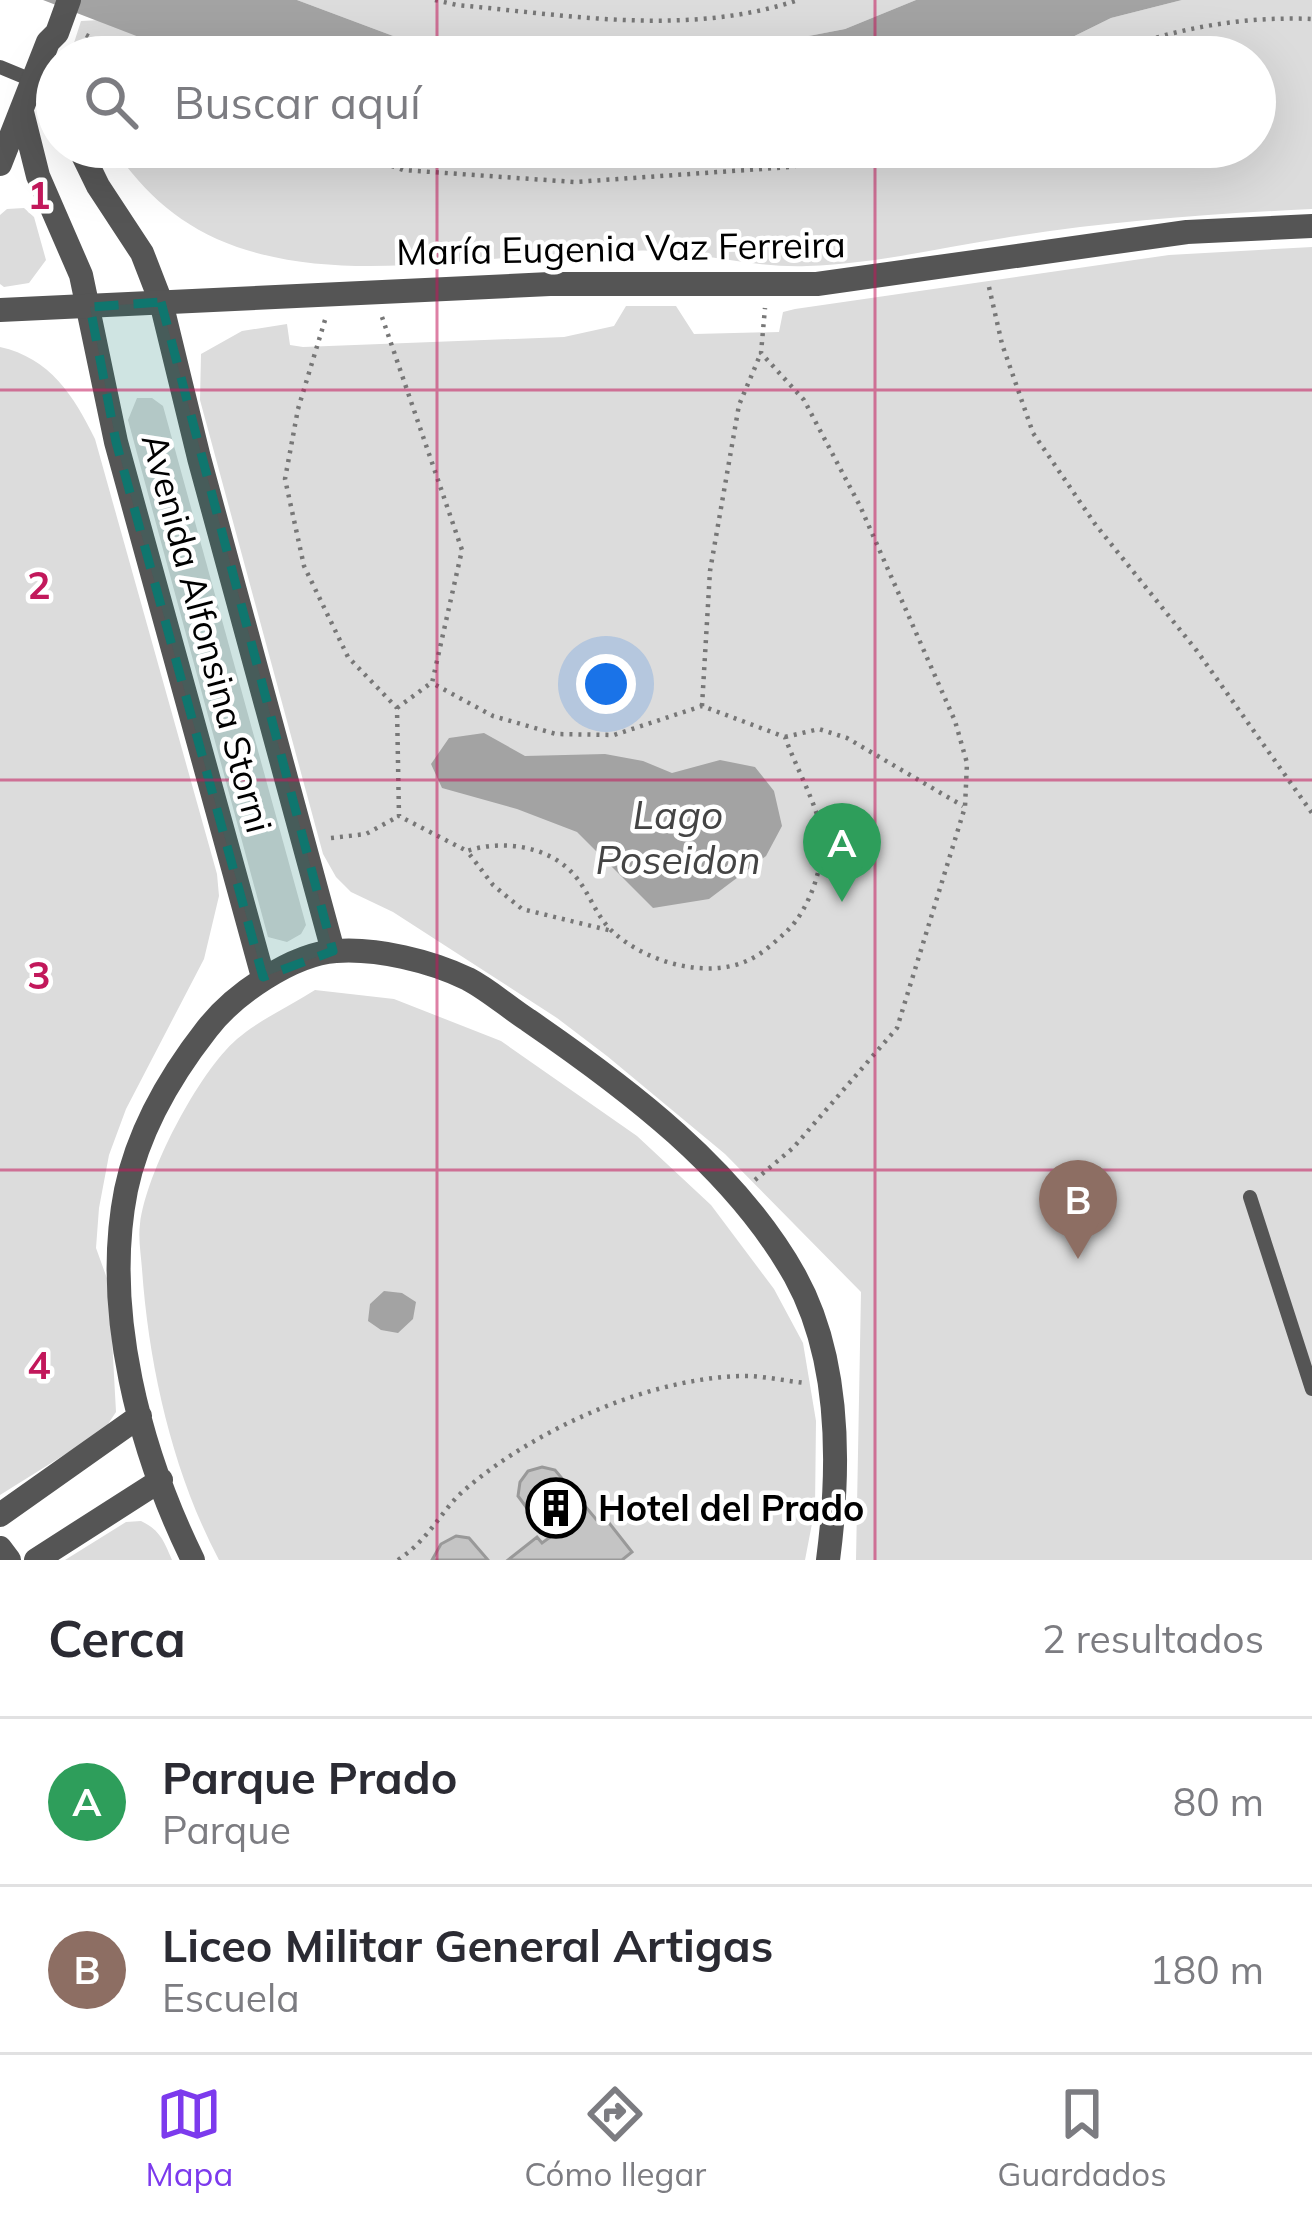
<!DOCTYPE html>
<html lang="es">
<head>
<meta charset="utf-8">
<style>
  :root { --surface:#fff; --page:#f2f2f3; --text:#2b2b33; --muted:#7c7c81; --line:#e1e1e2; --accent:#7c3aed }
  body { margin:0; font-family:Mulish,sans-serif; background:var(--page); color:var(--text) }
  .you { position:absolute; left:606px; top:684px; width:42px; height:42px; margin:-30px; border:9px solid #fff; border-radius:50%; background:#1a73e8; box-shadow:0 0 0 18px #1a73e833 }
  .badge { display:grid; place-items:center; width:78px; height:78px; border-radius:50%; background:var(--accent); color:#fff; font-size:39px; font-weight:700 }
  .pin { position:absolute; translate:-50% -99px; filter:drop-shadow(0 3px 6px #0008) }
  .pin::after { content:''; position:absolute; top:63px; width:42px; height:36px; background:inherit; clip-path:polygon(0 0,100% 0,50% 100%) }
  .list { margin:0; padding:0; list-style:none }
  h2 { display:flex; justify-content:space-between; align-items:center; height:156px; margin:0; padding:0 48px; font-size:51px }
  h2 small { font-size:39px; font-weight:400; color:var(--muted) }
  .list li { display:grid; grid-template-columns:78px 1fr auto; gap:36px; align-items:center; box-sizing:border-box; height:168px; padding:0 48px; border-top:3px solid var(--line) }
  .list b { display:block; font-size:45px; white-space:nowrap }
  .list p { margin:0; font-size:39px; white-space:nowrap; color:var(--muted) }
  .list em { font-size:39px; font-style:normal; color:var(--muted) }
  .icon { flex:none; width:66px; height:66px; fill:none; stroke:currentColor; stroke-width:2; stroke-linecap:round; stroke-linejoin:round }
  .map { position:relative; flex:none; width:1312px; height:1560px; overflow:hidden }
  .search { position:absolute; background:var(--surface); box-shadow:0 12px 48px #0002; left:36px; right:36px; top:36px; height:132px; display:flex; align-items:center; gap:30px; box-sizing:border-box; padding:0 42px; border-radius:66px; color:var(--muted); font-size:45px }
  .sheet { height:492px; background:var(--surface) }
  nav { display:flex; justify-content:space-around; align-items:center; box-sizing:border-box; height:168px; border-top:3px solid var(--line); background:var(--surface); font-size:33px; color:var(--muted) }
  nav a { display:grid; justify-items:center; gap:6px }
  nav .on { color:var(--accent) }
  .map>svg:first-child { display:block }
  .green { fill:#dcdcdc }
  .water { fill:#a3a3a3 }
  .building { fill:#c4c4c4; stroke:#999; stroke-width:3 }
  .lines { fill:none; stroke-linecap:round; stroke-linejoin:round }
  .path { stroke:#777; stroke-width:4.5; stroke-dasharray:3 6; stroke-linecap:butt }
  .service { stroke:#555; stroke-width:14 }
  .minor { stroke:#555; stroke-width:24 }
  .tertiary { stroke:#555; stroke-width:24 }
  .marked { fill:#0f766e; fill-opacity:0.2; stroke:#0f766e; stroke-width:9; stroke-dasharray:24 15; stroke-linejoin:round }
  .grid { fill:none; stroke:#c2185b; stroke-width:3; stroke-opacity:0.55 }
  .labels { text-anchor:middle; stroke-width:9; stroke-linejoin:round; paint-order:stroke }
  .street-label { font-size:36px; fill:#000; stroke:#fff }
  .poi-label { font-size:36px; font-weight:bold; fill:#000; stroke:#fff; text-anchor:start }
  .water-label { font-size:39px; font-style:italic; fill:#444; stroke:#fff }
  .grid-label { font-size:39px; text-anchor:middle; font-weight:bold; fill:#c2185b; stroke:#fff; stroke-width:9; stroke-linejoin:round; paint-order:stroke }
</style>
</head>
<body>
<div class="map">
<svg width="1312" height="1560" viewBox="0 0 1312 1560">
  <rect width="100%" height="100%" fill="#fff"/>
  <!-- green -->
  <path class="green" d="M297 0H916L845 29 699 57H479L436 52Z
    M1182 0H1312V209C1209 214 1107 221 1004 238 939 248 874 264 807 266 759 268 710 255 662 251 630 249 595 253 562 254 457 259 339 282 237 247 181 227 146 195 112 147H443L685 153 736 147H1255V57H1032L1111 18Z
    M101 20 191 57H76L73 46 81 21Z
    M24 208 34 217 46 260 29 283 4 287 0 284V215L7 209Z
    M1312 247V1560H856L861 1292 725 1154 607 1056 557 1018 393 912 351 892 336 877 323 854 200 400 201 354 242 331 287 324 290 345 303 347 564 337 614 326 626 306H676L694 334 779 332 783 312 795 309 1169 255Z
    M0 347C50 358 74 396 95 439L217 874 219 896 204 959 126 1109 109 1155 99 1208 96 1248 109 1284 116 1412 104 1430 0 1495Z
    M137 398H152L163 406 306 925 301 934 287 942 268 937 128 420Z
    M315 990 394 999 501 1041 637 1136 711 1205 774 1289 803 1343 816 1421 815 1508 805 1560H219C173 1473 149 1368 142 1269 141 1255 138 1238 140 1224 146 1173 198 1073 237 1039 259 1020 290 1006 315 990Z
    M141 1521C160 1530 164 1541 172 1560H65L126 1522Z"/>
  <!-- water -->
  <path class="water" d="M43 0H297L436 52 479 57H191Z
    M916 0H1182L1111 18 1032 57H699L845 29Z
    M443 147H736L571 161Z
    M484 733 525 756 605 754 643 761 672 773 720 760 755 767 774 791 782 826 766 856 709 899 653 908 577 832 517 809 442 788 431 764 449 738Z
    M384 1291 402 1293 416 1302 413 1319 398 1333 381 1330 368 1321 370 1304Z"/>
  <!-- building -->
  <path class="building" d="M542 1467 555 1470 600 1524 606 1519 632 1552 622 1560H508L537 1537 542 1543 549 1538 518 1496 520 1482 528 1471Z
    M456 1536 469 1538 488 1560H432L441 1544Z"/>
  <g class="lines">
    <!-- path -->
    <path class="path" d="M435 0 457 5C568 15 689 37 798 0
      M86 35 129 57
      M1106 57C1166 28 1246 16 1312 19
      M341 147 403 170 575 182 790 167 881 147
      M989 287 1002 344 1033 433 1095 524 1197 651 1312 813
      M382 317 462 550 432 683 493 716 556 734 614 735 702 706 785 737C794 763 818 807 821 831 826 863 809 911 786 932 775 942 762 954 749 960 707 980 645 962 612 931 596 916 590 894 576 877 551 846 503 839 467 851L493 885 522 909 612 931
      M325 320 298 409 285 479 304 566 348 657 397 708 399 816 467 851
      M702 706 710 571 739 405 761 353
      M397 708 431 683
      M785 737 819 729 847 738 963 806
      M331 838 366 834 399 816
      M755 1180 793 1148 897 1028 965 807 967 763 955 721 860 506 804 400 761 353 765 308
      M398 1560C433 1536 440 1510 468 1487 539 1427 656 1375 750 1376 768 1377 787 1381 805 1383"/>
    <!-- service -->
    <path class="service" d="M0 67 34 81
      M1250 1197 1312 1389"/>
    <!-- minor -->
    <path class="minor" d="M22 112 38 176 81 275 116 442 263 977
      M79 147 98 186 142 253 161 302 199 458 333 951
      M0 164 48 42 57 33 69 0
      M0 1515 140 1416
      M36 1560 161 1480
      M193 1560C140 1452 102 1311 126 1190 138 1132 171 1075 207 1029 233 995 292 954 336 951 377 948 431 961 468 979 489 990 508 1007 528 1020 627 1088 735 1169 795 1276 841 1359 840 1469 828 1560"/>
    <!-- tertiary -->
    <path class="tertiary" d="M0 310 550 284H817L1187 232 1312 226
      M0 1548 9 1560"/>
  </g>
  <!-- marked area -->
  <path class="marked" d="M161 302 333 951 263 977 116 442 90 307Z"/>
  <!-- grid -->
  <path class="grid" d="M437 0V57M875 0V57M437 147V1560M875 147V1560M0 390H1312M0 780H1312M0 1170H1312"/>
  <!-- icons -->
  <defs>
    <g id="building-ring" transform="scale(3)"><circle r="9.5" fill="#fff" stroke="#000" stroke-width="1.5"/><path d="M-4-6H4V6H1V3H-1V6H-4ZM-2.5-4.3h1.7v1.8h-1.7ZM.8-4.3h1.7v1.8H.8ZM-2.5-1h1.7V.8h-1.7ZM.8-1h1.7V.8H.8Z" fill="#000"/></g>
  </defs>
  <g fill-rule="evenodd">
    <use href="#building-ring" x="556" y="1508"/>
  </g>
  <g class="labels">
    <!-- street labels -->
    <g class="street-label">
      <text transform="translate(621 248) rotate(-1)" y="13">María Eugenia Vaz Ferreira</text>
      <text transform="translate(207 633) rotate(75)" y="13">Avenida Alfonsina Storni</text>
    </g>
    <!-- poi labels -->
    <g class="poi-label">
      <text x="598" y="1521">Hotel del Prado</text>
    </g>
    <!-- water labels -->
    <g class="water-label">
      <text x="678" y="829">Lago<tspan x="678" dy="45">Poseidon</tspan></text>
    </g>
  </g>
  <g class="grid-label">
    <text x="39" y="209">1</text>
    <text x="39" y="599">2</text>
    <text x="39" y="989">3</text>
    <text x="39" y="1379">4</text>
  </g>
</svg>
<div class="you"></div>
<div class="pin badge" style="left:842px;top:902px;background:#2e9e5b">A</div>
<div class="pin badge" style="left:1078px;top:1259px;background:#8d6e63">B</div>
<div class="search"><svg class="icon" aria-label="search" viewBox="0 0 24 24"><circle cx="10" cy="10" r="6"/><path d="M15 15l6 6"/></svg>Buscar aquí</div>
</div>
<section class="sheet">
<h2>Cerca<small>2 resultados</small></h2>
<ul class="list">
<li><span class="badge" style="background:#2e9e5b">A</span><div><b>Parque Prado</b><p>Parque</p></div><em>80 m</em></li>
<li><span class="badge" style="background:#8d6e63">B</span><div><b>Liceo Militar General Artigas</b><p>Escuela</p></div><em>180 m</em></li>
</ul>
</section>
<nav>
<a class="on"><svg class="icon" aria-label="map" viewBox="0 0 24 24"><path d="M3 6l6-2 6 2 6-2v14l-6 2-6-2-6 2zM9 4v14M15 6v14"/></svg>Mapa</a>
<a><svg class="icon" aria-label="directions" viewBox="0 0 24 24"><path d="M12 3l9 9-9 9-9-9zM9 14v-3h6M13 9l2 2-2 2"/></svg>Cómo llegar</a>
<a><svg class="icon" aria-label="saved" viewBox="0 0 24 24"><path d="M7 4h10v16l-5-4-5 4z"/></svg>Guardados</a>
</nav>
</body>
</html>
